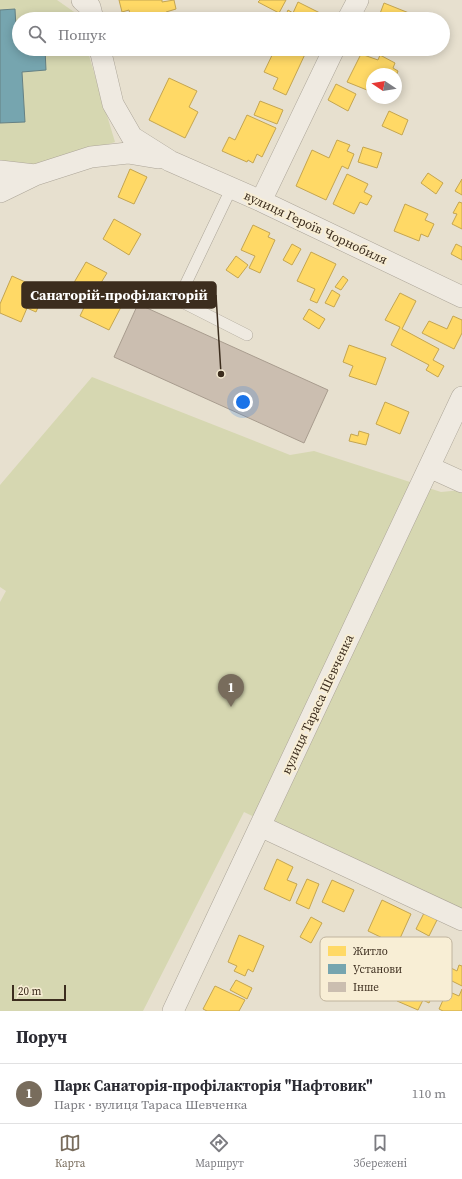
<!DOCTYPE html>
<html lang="uk">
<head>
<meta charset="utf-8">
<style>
  :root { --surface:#fff; --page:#f2f2f3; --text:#2b2b33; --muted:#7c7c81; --line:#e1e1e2; --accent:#786c5c }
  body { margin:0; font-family:"Source Serif 4",serif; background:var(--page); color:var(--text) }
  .compass { position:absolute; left:366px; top:68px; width:36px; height:36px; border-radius:50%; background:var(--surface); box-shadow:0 2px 10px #0003; rotate:282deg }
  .scale { position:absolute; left:12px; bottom:10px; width:54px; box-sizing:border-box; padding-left:4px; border:2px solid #3c2d1e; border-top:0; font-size:11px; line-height:14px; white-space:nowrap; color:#3c2d1e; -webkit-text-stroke:3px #f8eed5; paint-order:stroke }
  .you { position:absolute; left:243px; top:402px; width:14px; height:14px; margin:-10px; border:3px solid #fff; border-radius:50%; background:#1a73e8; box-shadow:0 0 0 6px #1a73e833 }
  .badge { display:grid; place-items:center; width:26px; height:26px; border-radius:50%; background:var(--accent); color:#fff; font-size:13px; font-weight:700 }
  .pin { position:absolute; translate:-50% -33px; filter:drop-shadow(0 1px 2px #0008) }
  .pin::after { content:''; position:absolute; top:21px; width:14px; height:12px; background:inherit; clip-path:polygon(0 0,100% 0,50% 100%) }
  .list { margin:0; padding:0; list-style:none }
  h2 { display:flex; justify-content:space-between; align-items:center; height:52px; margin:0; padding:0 16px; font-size:17px }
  h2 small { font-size:13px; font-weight:400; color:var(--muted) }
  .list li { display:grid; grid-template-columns:26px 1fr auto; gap:12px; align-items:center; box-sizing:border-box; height:60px; padding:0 16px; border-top:1px solid var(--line) }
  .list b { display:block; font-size:15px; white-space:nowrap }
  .list p { margin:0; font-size:13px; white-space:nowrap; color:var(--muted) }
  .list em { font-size:13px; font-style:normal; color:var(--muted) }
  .icon { flex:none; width:22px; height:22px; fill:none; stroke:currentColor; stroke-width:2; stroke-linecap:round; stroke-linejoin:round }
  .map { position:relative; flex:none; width:462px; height:1011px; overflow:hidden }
  .search { position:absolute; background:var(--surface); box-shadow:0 2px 10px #0003; left:12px; right:12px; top:12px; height:44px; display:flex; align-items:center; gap:10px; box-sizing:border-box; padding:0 14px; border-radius:22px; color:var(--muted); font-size:15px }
  .sheet { height:112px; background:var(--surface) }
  nav { display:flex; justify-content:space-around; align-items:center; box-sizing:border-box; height:56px; border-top:1px solid var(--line); background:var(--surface); font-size:11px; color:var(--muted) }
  nav a { display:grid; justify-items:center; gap:2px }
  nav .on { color:var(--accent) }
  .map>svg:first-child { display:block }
  .green { fill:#d6d7b1 }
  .homes { fill:#ffd966; stroke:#c4a550 }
  .public { fill:#76a5af; stroke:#658184 }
  .building { fill:#cbbeb0; stroke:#a89c8e }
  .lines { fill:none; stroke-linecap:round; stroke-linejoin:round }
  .service-casing { stroke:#aca598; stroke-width:12 }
  .minor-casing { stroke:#aca598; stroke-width:22 }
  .service { stroke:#efeae1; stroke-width:11 }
  .minor { stroke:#efeae1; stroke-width:21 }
  .labels { text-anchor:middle; stroke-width:4; stroke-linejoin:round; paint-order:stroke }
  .street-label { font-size:13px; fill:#3c2d1e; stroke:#f8eed5 }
  .key { fill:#f8eed5; stroke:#c0b49e; stroke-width:1 }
  .key-label { font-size:11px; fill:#3c2d1e }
  .leader { fill:none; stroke:#3c2d1e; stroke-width:1.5 }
  .callout-dot { fill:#3c2d1e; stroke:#f8eed5; stroke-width:1.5 }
  .callout { fill:#3c2d1e; stroke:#3c2d1e; stroke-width:1.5 }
  .callout-label { font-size:14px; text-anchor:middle; font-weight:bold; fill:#fff }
</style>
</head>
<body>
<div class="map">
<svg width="462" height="1011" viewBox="0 0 462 1011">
  <rect width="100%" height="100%" fill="#e7e0cf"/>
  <!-- green -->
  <path class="green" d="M0 0H57L77 14 78 19H19V49H87L115 142 34 168 0 161Z
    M92 377 290 455 314 451 441 492 462 490V915L244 812 143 1011H0V602L6 591 0 587V485Z"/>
  <!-- homes -->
  <path class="homes" d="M119 0H162V2L174 0 176 9 166 12 167 19H131L129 10 122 12Z
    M260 0H286L279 13 258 2Z
    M298 2 322 14 320 19H284L288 10 293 13Z
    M384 3 409 13 406 19H378Z
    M275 49H300L306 52 286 95 273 89 278 78 264 72Z
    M361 54 378 60 380 55 395 63 393 68 398 71 396 76V74H372V92L347 82Z
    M169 78 197 91 189 107 198 112 185 138 149 120Z
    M336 84 356 94 348 111 328 100Z
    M260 101 283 110 277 124 254 115Z
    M389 111 408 120 402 135 382 126Z
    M247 115 276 128 262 157 257 154 253 163 248 160 247 162 222 151 229 137 235 140Z
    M337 140 350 145 347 151 354 154 348 169 342 166 326 200 296 186 312 150 329 158Z
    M363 147 382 153 377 168 358 162Z
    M130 169 147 177 134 204 118 197Z
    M428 173 443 183 436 194 421 183Z
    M347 174 368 184 364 192 372 196 367 205 360 202 354 214 333 204Z
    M462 179V195L455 191Z
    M459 202 462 203V229L452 224 457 214 453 213Z
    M405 204 428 214 425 220 434 224 428 237 421 234 419 241 394 231Z
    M114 219 141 234 129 255 103 239Z
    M253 225 270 233 268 237 275 240 260 273 249 268 255 256 241 250Z
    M292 244 301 249 292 265 283 260Z
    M456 244 462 247V260L451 254Z
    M311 252 336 264 317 303 310 300 315 289 297 281Z
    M236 256 248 265 238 278 226 270Z
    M86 262 107 273 99 286 92 283 86 294 72 286Z
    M12 276 45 291 36 312 27 308 21 322 0 313V304Z
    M343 276 348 280 341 290 335 287Z
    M332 290 340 295 334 307 325 303Z
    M91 293 121 307 109 330 80 316Z
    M400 293 416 301 402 329 439 349 433 360 444 366 438 377 426 370 429 365 391 345 400 327 385 320Z
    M309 309 325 319 319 329 303 319Z
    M453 316 462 320V333L454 349 422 333 429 321 447 329Z
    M349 345 386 358 376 385 349 376 353 366 343 362Z
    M385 402 409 412 400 434 376 424Z
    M359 431 369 434 366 445 349 441 351 434 358 436Z
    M277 859 293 867 287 880 297 884 290 901 264 889Z
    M307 879 319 884 309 909 296 903Z
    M332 880 354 890 344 912 322 902Z
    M382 900 411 914 397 945 368 931Z
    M425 911 438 918 429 936 416 929Z
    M311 917 322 923 311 943 300 937Z
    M239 935 264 946 253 972 248 969 245 976 234 971 237 966 228 962Z
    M435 960 457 971 459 965 462 966V986L430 970Z
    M409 973 425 980 428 974 439 979 429 1003 423 1000 418 1010 397 1001Z
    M236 980 252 988 247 999 230 990Z
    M215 986 245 1000 239 1011H207L203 1009Z
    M462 989V1011H443L439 1009 444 998 449 1000 452 993 459 996Z"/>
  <!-- public -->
  <path class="public" d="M15 9 16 28H19V49H45L46 70 22 72 25 122 0 123V10Z"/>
  <!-- building -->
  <path class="building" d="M138 304 328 390 304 443 114 357Z"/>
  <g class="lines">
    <!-- service casing -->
    <g class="service-casing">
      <path id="service" d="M232 187 178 300 247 335"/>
    </g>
    <!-- minor casing -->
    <g class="minor-casing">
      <path id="minor" d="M82 0 90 7 93 19
        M348 19 358 0
        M100 49 113 104 132 137 170 161 261 201 462 297
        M0 171 35 175 91 157 128 153 158 158
        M0 192 35 175
        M261 201 334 49
        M429 467 462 482
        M260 826 462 920
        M173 1011 462 397"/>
    </g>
    <!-- service -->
    <use href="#service" class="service"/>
    <!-- minor -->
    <use href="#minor" class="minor"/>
  </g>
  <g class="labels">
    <!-- street labels -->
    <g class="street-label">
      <text transform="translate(316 227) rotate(25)" y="5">вулиця Героїв Чорнобиля</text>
      <text transform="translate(317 704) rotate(-65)" y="5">вулиця Тараса Шевченка</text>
    </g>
  </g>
  <!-- legend -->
  <rect x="320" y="937" width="132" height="64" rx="6" class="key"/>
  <rect x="328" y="946" width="18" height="10" fill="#ffd966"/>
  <rect x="328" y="964" width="18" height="10" fill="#76a5af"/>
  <rect x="328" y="982" width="18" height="10" fill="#cbbeb0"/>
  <g class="key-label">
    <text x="353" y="955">Житло</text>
    <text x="353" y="973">Установи</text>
    <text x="353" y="991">Інше</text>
  </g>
  <!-- callouts -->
  <path class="leader" d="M221 374L216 295"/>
  <circle class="callout-dot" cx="221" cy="374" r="4"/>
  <rect class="callout" x="22" y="282" width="194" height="26" rx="4"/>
  <g class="callout-label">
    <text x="119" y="300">Санаторій-профілакторій</text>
  </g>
</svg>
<svg class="compass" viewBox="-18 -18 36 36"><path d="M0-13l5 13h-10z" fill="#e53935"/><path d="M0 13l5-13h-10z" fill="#7c7c81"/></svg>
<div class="scale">20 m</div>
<div class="you"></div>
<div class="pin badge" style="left:231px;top:707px">1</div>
<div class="search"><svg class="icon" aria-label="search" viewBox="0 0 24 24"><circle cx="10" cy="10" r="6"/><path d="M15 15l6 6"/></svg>Пошук</div>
</div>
<section class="sheet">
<h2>Поруч<small></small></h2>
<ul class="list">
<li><span class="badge">1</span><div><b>Парк Санаторія-профілакторія &quot;Нафтовик&quot;</b><p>Парк · вулиця Тараса Шевченка</p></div><em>110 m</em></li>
</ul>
</section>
<nav>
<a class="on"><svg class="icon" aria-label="map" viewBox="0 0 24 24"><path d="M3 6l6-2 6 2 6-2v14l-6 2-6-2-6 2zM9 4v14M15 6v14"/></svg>Карта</a>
<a><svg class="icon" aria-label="directions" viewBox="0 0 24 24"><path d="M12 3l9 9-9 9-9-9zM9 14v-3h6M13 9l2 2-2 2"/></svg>Маршрут</a>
<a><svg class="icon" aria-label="saved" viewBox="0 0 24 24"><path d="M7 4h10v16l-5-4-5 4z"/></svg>Збережені</a>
</nav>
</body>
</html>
